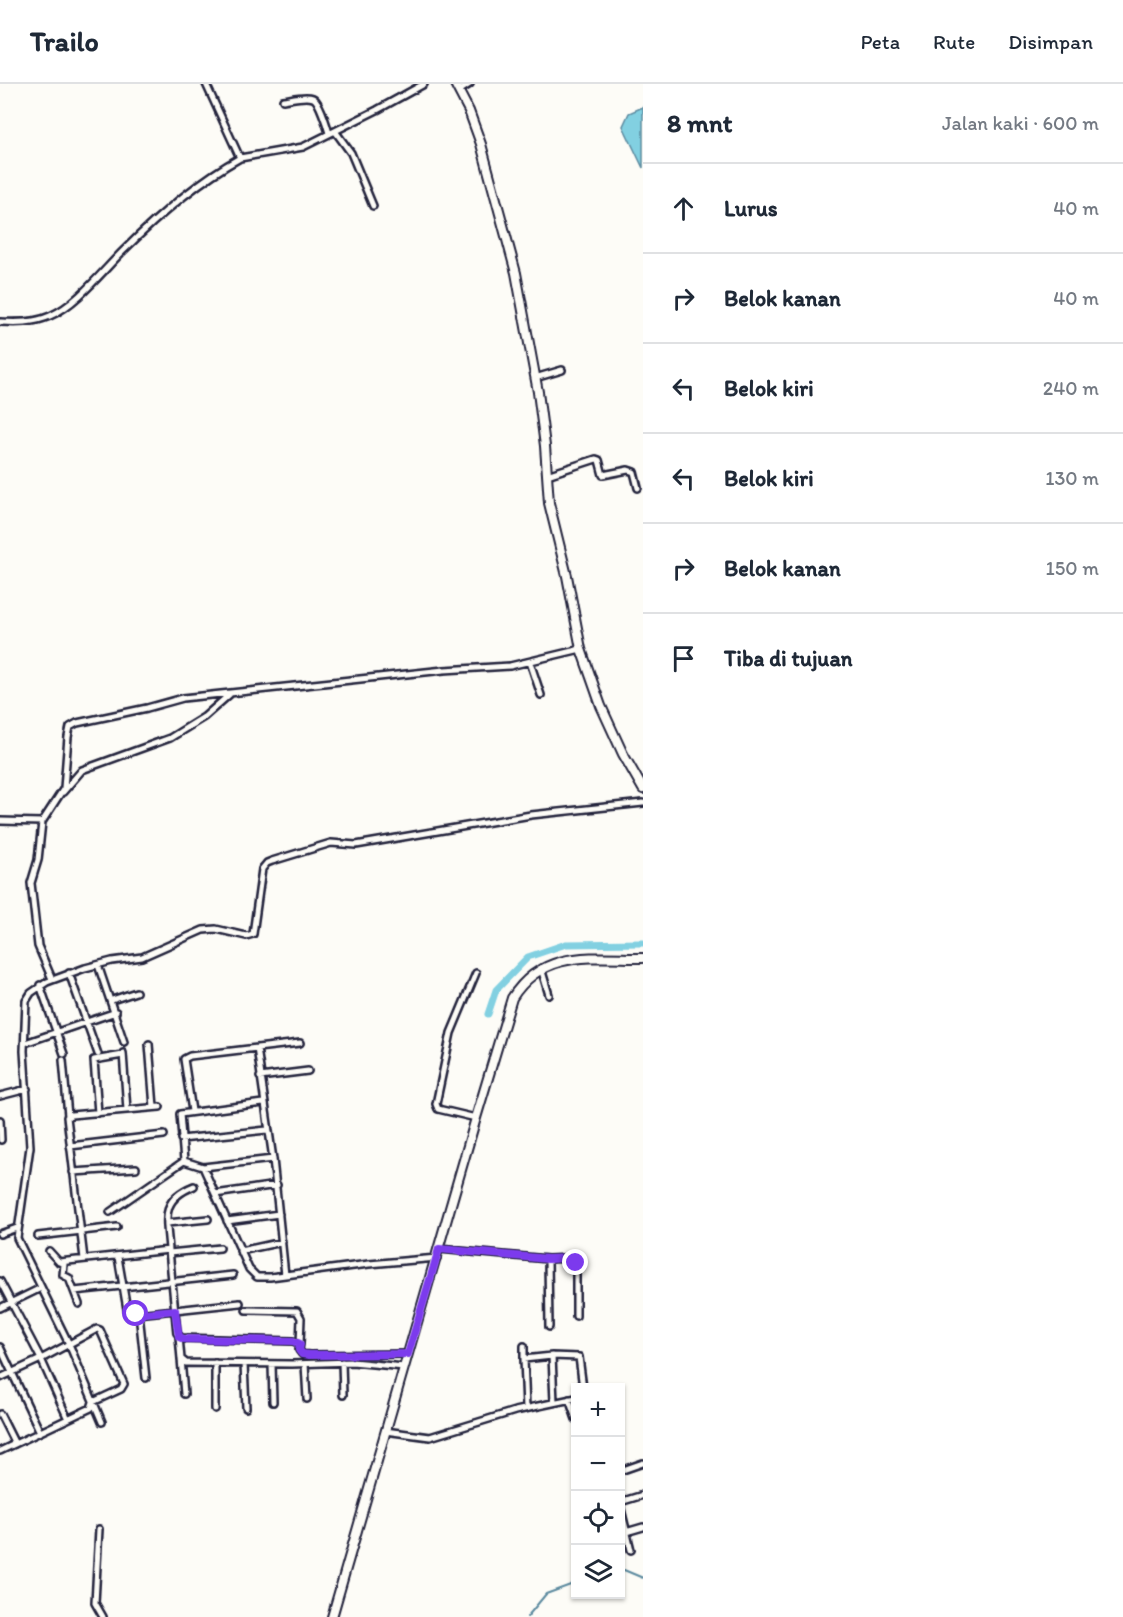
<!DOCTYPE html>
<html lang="id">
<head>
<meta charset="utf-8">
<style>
  :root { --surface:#fff; --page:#f6f6f7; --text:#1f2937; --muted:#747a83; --line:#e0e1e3 }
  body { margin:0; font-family:Itim,sans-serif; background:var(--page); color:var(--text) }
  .controls { position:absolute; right:18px; bottom:18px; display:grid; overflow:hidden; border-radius:0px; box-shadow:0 2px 4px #0004 }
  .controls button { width:54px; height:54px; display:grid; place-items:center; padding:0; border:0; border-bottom:2px solid var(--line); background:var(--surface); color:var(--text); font:30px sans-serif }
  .stop { position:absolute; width:18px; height:18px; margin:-14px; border:4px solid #7c3aed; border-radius:50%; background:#fff }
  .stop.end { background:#7c3aed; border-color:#fff; box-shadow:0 2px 6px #0008 }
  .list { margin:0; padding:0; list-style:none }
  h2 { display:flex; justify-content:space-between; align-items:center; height:78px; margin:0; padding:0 24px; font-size:26px }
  h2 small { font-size:20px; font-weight:400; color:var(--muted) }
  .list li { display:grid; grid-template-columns:39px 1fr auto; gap:18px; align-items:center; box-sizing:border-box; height:90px; padding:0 24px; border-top:2px solid var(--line) }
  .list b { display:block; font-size:22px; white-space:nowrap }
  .list em { font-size:20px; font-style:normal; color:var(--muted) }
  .icon { flex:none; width:33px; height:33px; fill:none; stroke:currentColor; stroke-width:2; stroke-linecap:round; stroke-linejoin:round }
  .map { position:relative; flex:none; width:643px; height:1533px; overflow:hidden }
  header { display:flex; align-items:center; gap:36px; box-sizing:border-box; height:84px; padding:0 30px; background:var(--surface); border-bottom:2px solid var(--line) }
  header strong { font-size:28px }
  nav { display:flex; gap:33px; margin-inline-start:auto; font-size:21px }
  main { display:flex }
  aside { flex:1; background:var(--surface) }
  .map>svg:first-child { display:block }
  .water { fill:#82d0e1; stroke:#5c8a9f; stroke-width:1.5 }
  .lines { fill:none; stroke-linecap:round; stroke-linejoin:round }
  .stream { stroke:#5c8a9f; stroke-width:2 }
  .canal { stroke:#82d0e1; stroke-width:7 }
  .street-casing { stroke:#22223b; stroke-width:10 }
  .secondary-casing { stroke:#22223b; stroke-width:12 }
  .street { stroke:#fdfcf7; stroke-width:5 }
  .secondary { stroke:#fdfcf7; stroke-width:8 }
  .route { stroke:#7c3aed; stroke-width:8 }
</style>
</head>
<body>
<header>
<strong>Trailo</strong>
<nav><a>Peta</a><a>Rute</a><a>Disimpan</a></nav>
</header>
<main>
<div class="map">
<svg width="643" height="1533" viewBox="0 0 643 1533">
  <rect width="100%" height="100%" fill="#fdfcf7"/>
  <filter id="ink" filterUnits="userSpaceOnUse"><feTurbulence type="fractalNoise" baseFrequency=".0167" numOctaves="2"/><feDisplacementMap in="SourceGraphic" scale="12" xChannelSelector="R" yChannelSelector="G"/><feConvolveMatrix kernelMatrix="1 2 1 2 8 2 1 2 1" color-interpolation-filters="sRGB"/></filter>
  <g filter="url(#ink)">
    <!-- water -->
    <path class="water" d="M643 23V84L623 42 629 29Z"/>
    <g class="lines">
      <!-- stream -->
      <path class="stream" d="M620 1487 624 1486 643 1494
        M527 1533 546 1510 576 1499"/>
      <!-- canal -->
      <path class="canal" d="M488 930 496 906 528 873 566 860 643 859"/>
      <!-- street casing -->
      <g class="street-casing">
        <path id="street" d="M206 0 240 74 303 63 377 26 424 0
          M459 7 470 0
          M283 16C291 15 305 11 313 14 319 16 327 42 329 49
          M335 47 351 69 373 122
          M0 238C17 239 34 239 50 232 76 221 101 189 122 168 157 133 196 98 240 74
          M535 294 562 286
          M547 391 596 375 599 376 603 391 628 386 634 388 638 404
          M530 578 541 611
          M63 708 82 686 170 654 204 633 230 610
          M0 737 42 738
          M98 881 124 958
          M541 884 549 911
          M69 889 98 970
          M52 895 38 862 31 799 38 776 42 738 64 704 68 653 70 643 77 639 147 624 183 614 444 586 510 582 581 565
          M40 901 64 970
          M112 916 136 908
          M25 959 116 928
          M149 960 154 1023
          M123 969 127 1026
          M63 976 68 1032
          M260 993 308 987
          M0 1012 27 1005
          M192 1027 184 975 190 972 257 964
          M98 1029 94 976 123 971
          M476 1034 438 1025 436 1020 451 949 476 889
          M0 1036 1 1056
          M181 1055 267 1046
          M70 1062 164 1051
          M273 1075 257 964 300 959
          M184 1077 180 1030 263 1019
          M203 1083 249 1185 257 1193H270L369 1180 437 1174
          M73 1088 136 1084
          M215 1110 277 1101
          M110 1128 184 1077 203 1083 273 1075 285 1191
          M227 1137 279 1130
          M167 1139 208 1135
          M0 1150 17 1144
          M38 1152 117 1143
          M439 1165 548 1175 572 1174 576 1180V1232
          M169 1166C167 1135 159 1116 194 1102
          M49 1167 59 1178 64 1180 63 1191 69 1194 79 1220
          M240 1167 282 1158
          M169 1169 220 1164
          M118 1173 128 1231 240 1219
          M84 1175 67 1033 71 1031 160 1023
          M548 1175 549 1243
          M59 1178 169 1166 177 1249 181 1254 293 1257 300 1260 299 1266 302 1270 309 1271 408 1270
          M0 1197 41 1275 68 1335
          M122 1203 233 1191
          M74 1207 122 1202
          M0 1224 41 1204
          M246 1226 297 1227 301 1234 300 1260
          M139 1230 146 1294
          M179 1253 181 1275 186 1279 292 1280 352 1278 404 1283
          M524 1262V1275
          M0 1263 40 1348
          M181 1275 184 1310
          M342 1278 343 1311
          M244 1280 246 1324
          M272 1280 273 1318
          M305 1280 307 1315
          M0 1294 41 1275 97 1245 100 1246 124 1300 121 1305 93 1318 91 1324 0 1367
          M569 1315 576 1335
          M554 1318 552 1272 579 1273 583 1304
          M526 1324 524 1275 552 1272
          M215 1325V1279
          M0 1330 15 1360
          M102 1338 69 1260 17 1154 30 1063 24 967 26 917 31 909 47 898 85 884 112 877 142 873 203 846 216 845 246 852 253 850 262 785 267 779 272 777 331 759 356 761 531 731 643 719
          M385 1347 430 1353 515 1327 576 1314
          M620 1387 643 1379
          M620 1418 643 1411
          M620 1421 631 1466
          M99 1445 95 1519 103 1533
          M626 1448 643 1443"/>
      </g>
      <!-- secondary casing -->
      <g class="secondary-casing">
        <path id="secondary" d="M455 0 469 27 481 60 516 189 538 308 545 362 549 419 567 492 581 565 601 622 623 670 643 705
          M332 1533 476 1034 512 914C543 865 592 874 643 874"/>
      </g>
      <!-- street -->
      <use href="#street" class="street"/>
      <!-- secondary -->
      <use href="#secondary" class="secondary"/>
    </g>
  </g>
  <g class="lines" filter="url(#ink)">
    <!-- route -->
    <path class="route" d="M136 1230 175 1226 179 1253 184 1255 293 1257 300 1260 299 1266 302 1270 309 1271 408 1270 439 1165 548 1175 572 1174 576 1179"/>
  </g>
</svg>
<div class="controls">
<button>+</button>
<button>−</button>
<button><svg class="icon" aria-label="locate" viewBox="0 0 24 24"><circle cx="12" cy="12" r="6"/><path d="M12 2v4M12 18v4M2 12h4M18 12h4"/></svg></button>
<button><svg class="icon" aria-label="layers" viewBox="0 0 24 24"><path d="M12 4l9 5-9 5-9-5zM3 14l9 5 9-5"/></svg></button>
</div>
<div class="stop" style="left:136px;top:1230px"></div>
<div class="stop end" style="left:576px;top:1179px"></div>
</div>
<aside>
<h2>8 mnt<small>Jalan kaki · 600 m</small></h2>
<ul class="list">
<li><svg class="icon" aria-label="ahead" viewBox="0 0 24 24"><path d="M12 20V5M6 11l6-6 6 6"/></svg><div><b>Lurus</b></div><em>40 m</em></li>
<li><svg class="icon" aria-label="right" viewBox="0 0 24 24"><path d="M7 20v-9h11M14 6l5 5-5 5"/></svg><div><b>Belok kanan</b></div><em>40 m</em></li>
<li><svg class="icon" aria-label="left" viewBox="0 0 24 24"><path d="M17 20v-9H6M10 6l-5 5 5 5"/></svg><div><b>Belok kiri</b></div><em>240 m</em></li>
<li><svg class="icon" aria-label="left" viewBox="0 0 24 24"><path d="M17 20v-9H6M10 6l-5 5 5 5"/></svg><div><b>Belok kiri</b></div><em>130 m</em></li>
<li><svg class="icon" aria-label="right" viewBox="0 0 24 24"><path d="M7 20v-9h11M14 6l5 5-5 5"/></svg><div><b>Belok kanan</b></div><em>150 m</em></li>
<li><svg class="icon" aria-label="arrive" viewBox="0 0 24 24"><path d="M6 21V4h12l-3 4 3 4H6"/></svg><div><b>Tiba di tujuan</b></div></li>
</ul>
</aside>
</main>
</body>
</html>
